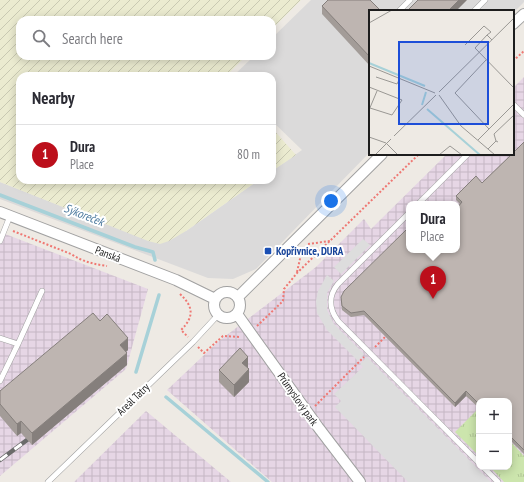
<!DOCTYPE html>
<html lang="en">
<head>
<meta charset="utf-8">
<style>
  :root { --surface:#fff; --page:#f7f7f7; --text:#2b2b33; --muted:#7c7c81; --line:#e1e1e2; --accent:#bc0f1b }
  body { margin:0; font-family:"PT Sans Narrow",sans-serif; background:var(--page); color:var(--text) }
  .controls { position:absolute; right:12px; bottom:12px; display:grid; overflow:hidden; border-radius:8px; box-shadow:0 2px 10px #0003 }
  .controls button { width:36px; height:36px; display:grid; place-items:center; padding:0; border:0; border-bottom:1px solid var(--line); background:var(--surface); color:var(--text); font:20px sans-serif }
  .you { position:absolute; left:331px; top:201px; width:14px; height:14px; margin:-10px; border:3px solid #fff; border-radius:50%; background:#1a73e8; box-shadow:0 0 0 6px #1a73e833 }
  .badge { display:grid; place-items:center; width:26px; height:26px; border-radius:50%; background:var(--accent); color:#fff; font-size:13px; font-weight:700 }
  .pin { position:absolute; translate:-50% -33px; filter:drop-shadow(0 1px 2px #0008) }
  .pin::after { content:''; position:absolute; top:21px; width:14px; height:12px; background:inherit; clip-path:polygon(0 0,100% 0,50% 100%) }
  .popup { position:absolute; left:406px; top:201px; width:54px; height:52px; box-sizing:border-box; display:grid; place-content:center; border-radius:8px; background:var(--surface); filter:drop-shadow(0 1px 3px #0005); font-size:13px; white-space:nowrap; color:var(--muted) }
  .popup b { font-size:15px; color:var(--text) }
  .popup::after { content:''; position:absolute; left:50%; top:100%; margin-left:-8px; border:8px solid transparent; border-top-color:var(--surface) }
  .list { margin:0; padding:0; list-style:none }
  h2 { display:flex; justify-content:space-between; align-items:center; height:52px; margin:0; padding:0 16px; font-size:17px }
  h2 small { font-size:13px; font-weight:400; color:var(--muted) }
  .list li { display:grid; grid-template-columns:26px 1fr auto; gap:12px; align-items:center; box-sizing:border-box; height:60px; padding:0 16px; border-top:1px solid var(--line) }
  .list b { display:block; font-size:15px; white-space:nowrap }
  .list p { margin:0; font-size:13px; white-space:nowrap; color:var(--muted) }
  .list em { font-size:13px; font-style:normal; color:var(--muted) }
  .icon { flex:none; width:22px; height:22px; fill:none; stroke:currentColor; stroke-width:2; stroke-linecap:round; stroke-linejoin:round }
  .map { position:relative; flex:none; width:524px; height:482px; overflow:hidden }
  .search { position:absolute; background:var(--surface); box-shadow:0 2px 10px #0003; left:16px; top:16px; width:260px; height:44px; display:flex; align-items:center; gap:10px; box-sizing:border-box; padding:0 14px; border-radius:12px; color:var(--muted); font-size:15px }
  .panel { position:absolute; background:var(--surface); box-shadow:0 2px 10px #0003; left:16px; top:72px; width:260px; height:112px; border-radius:12px }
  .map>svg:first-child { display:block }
  .residential { fill:#dbdada }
  .industrial { fill:url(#industrial-grid); fill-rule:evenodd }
  .farmland { fill:url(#farmland-furrows) }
  .grass { fill:url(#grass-tufts) }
  .parking { fill:#ddd }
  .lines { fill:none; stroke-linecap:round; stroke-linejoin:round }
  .stream { stroke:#a7d1d8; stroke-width:3.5 }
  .service-casing { stroke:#a1a1a1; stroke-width:6 }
  .minor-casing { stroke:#a1a1a1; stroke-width:12 }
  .path { stroke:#ef7873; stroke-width:2; stroke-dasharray:2 2; stroke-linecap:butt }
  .service { stroke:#fff; stroke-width:5 }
  .minor { stroke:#fff; stroke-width:10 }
  .rail-casing { stroke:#6b6b6b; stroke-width:4.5 }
  .rail { stroke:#fff; stroke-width:3; stroke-dasharray:9; stroke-linecap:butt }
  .wall { fill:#a39c98 }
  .shaded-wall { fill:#857f7c }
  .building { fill:#beb5b1; stroke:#857f7c }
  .transit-dot { fill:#1a4fb4; stroke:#fff; stroke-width:1.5 }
  .labels { text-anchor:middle; stroke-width:4; stroke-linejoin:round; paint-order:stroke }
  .transit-label { font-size:11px; font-weight:bold; fill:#164399; stroke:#fff; text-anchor:start }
  .street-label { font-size:11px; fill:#1d1d1d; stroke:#fff }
  .water-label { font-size:12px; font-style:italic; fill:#4e7b9f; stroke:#fff }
  .inset-river { fill:none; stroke:#a7d1d8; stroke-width:2 }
  .inset-road { fill:none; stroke:#9a9894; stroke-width:1 }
  .view { fill:#1d4ed8; fill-opacity:0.15; stroke:#1d4ed8; stroke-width:2 }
  .inset-edge { fill:none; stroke:#1d1d1d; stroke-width:2 }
</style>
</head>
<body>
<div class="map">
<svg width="524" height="482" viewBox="0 0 524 482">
  <defs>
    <pattern id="industrial-grid" width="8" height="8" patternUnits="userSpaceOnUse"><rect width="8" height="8" fill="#e6d6e5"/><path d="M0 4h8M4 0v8" fill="none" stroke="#c5b7c4"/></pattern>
    <pattern id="farmland-furrows" width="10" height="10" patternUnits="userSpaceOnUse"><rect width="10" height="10" fill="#ebebd0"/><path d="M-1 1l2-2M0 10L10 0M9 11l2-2" fill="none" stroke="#c9c9b2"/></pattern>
    <pattern id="grass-tufts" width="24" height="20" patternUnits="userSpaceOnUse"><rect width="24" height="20" fill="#cce5ad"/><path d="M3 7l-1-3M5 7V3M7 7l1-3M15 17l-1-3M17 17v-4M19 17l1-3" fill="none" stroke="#afc494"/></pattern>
  </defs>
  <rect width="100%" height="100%" fill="#eeeae4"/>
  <!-- residential -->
  <path class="residential" d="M311 0H524V2L513 13V11H370V152L256 269 233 279 208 278 0 199V182L110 225 186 231 259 180H272V171L302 150 272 121V76H233L254 56H272V38Z"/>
  <!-- industrial -->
  <path class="industrial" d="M524 77V482H272L167 390 219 341 316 267 364 219 371 229 447 154H513V88ZM409 204H457V250H409ZM479 401H509V467H479Z
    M0 232 148 289 126 369 0 476Z
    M146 411 231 482H232H74Z"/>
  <!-- farmland -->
  <path class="farmland" d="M0 0H301L272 29V20H20V56H246L226 76H20V180H259L186 231 169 241 160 244 148 241 0 182Z
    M272 128 296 155 272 171Z"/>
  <!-- grass -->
  <path class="grass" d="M478 409 479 410V456L455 432Z
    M509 440 524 456V482H504L490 467H509Z"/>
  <!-- parking -->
  <path class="parking" d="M363 239 370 245 341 274 334 267Z
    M327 275 334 281 327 293V310L334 324 364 354 358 361 327 330 317 313 316 301 318 291Z
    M367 357 491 482H408L335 407 341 401 334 394 363 367 360 364Z"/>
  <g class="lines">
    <!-- stream -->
    <path class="stream" d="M0 195 135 247 153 252 155 260
      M136 372 159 295
      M166 397 268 482"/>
    <!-- service casing -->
    <g class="service-casing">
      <path id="service" d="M399 11 410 0
        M474 11 485 0
        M513 104 524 115
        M418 204 468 154
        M409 213 338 284C328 296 329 309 338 321L479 463
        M0 241 10 216
        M0 338 18 344 0 381
        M18 344 42 291
        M483 467 498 482
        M48 482 193 342 218 315"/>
    </g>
    <!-- minor casing -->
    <g class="minor-casing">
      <path id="minor" d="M513 24 524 14
        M0 212 176 280 215 299
        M214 305a13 13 0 1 1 26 0a13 13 0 1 1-26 0Z
        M238 297 382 154
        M237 314 318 427 360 482"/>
    </g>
    <!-- path -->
    <path class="path" d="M513 61 524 51
      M13 231 71 254C83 262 94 264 107 266
      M308 244 330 241
      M297 272 302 250
      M180 294C194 307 194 317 181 330L188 337
      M257 326 283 301 284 289 297 273 419 154
      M198 347 204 353 223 336 240 337
      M375 347 385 337
      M315 406 364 357"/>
    <!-- service -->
    <use href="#service" class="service"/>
    <!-- minor -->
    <use href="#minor" class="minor"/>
    <!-- rail casing -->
    <g class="rail-casing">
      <path id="rail" d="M0 460 27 440"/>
    </g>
    <!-- rail -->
    <use href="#rail" class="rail"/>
  </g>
  <!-- wall -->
  <path class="wall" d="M322 6 370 11V66L322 14Z
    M524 142V454L509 439V401H479V408L466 396 455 407 364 315 351 317 342 310 341 301V297L409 250H457L460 204 456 200V196L482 183Z
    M100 321 128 350 126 352 127 365 32 445 21 433 17 436 0 416V391Z
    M248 369 249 382 234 397 219 382V370Z"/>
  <!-- shaded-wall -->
  <path class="shaded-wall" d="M459 0H467L456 11H448Z
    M128 338V350L120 357V345Z
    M127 353V365L32 445V433Z
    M248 357V369L242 363Z
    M249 369V382L234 397V385Z
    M466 391V396L455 407V403Z
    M21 421V433L17 436V424Z"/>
  <!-- building -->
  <path class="building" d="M328 0H370L381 11H370V57L322 6Z
    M418 0H459L448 11H407Z
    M524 142V450L509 435V401H479V404L466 391 455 403 364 311 351 313 342 306 341 297 344 291 408 228 409 230V250H457V208L462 202 456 196 476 176 482 183 512 154H513V153Z
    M93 313 100 321 107 314 128 338 120 345 127 353 32 433 21 421 17 424 0 404V391Z
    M240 348 248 357 242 363 249 369 234 385 219 370Z"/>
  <!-- markers -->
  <rect class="transit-dot" x="264" y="247" width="8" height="8" rx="2"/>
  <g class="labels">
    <!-- transit labels -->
    <g class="transit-label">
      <text x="276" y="255">Kopřivnice, DURA</text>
    </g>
    <!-- street labels -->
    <g class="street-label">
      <text transform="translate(108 254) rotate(21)" y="4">Panská</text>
      <text transform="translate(133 399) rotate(-44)" y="4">Areál Tatry</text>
      <text transform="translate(298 399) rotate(55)" y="4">Průmyslový park</text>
    </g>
    <!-- water labels -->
    <g class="water-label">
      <text transform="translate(84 215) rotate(21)" y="4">Sýkoreček</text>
    </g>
  </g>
  <!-- overview -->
  <g transform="translate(369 10)">
    <rect width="145" height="145" fill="#eeeae4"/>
    <path class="inset-river" d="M0 53 56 76M53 95 57 82M58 99 111 145"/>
    <path class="inset-road" d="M0 13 23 0M123 30 118 25 106 38 145 78M96 35 115 16 122 22 118 25M117 50 86 83 120 119M0 56 66 83M7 67 28 74 31 68M0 77 33 90 23 105 1 98M70 82 145 8M70 85 92 116 126 145M0 100 8 81M25 126 67 85M0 127 17 133 29 145M109 130 145 94M127 131 125 124 145 105M119 139 127 131 129 132M6 145 22 129M70 145 81 136 93 145"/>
    <path class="view" d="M30 32H119V114H30Z"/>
    <rect width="145" height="145" class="inset-edge"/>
  </g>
</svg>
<div class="controls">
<button>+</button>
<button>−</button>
</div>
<div class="you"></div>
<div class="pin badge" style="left:433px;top:299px">1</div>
<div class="popup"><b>Dura</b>Place</div>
<div class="search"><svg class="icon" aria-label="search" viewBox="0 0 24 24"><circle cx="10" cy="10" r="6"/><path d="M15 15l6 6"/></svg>Search here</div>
<section class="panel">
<h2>Nearby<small></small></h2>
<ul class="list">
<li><span class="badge">1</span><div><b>Dura</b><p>Place</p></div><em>80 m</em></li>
</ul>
</section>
</div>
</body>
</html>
